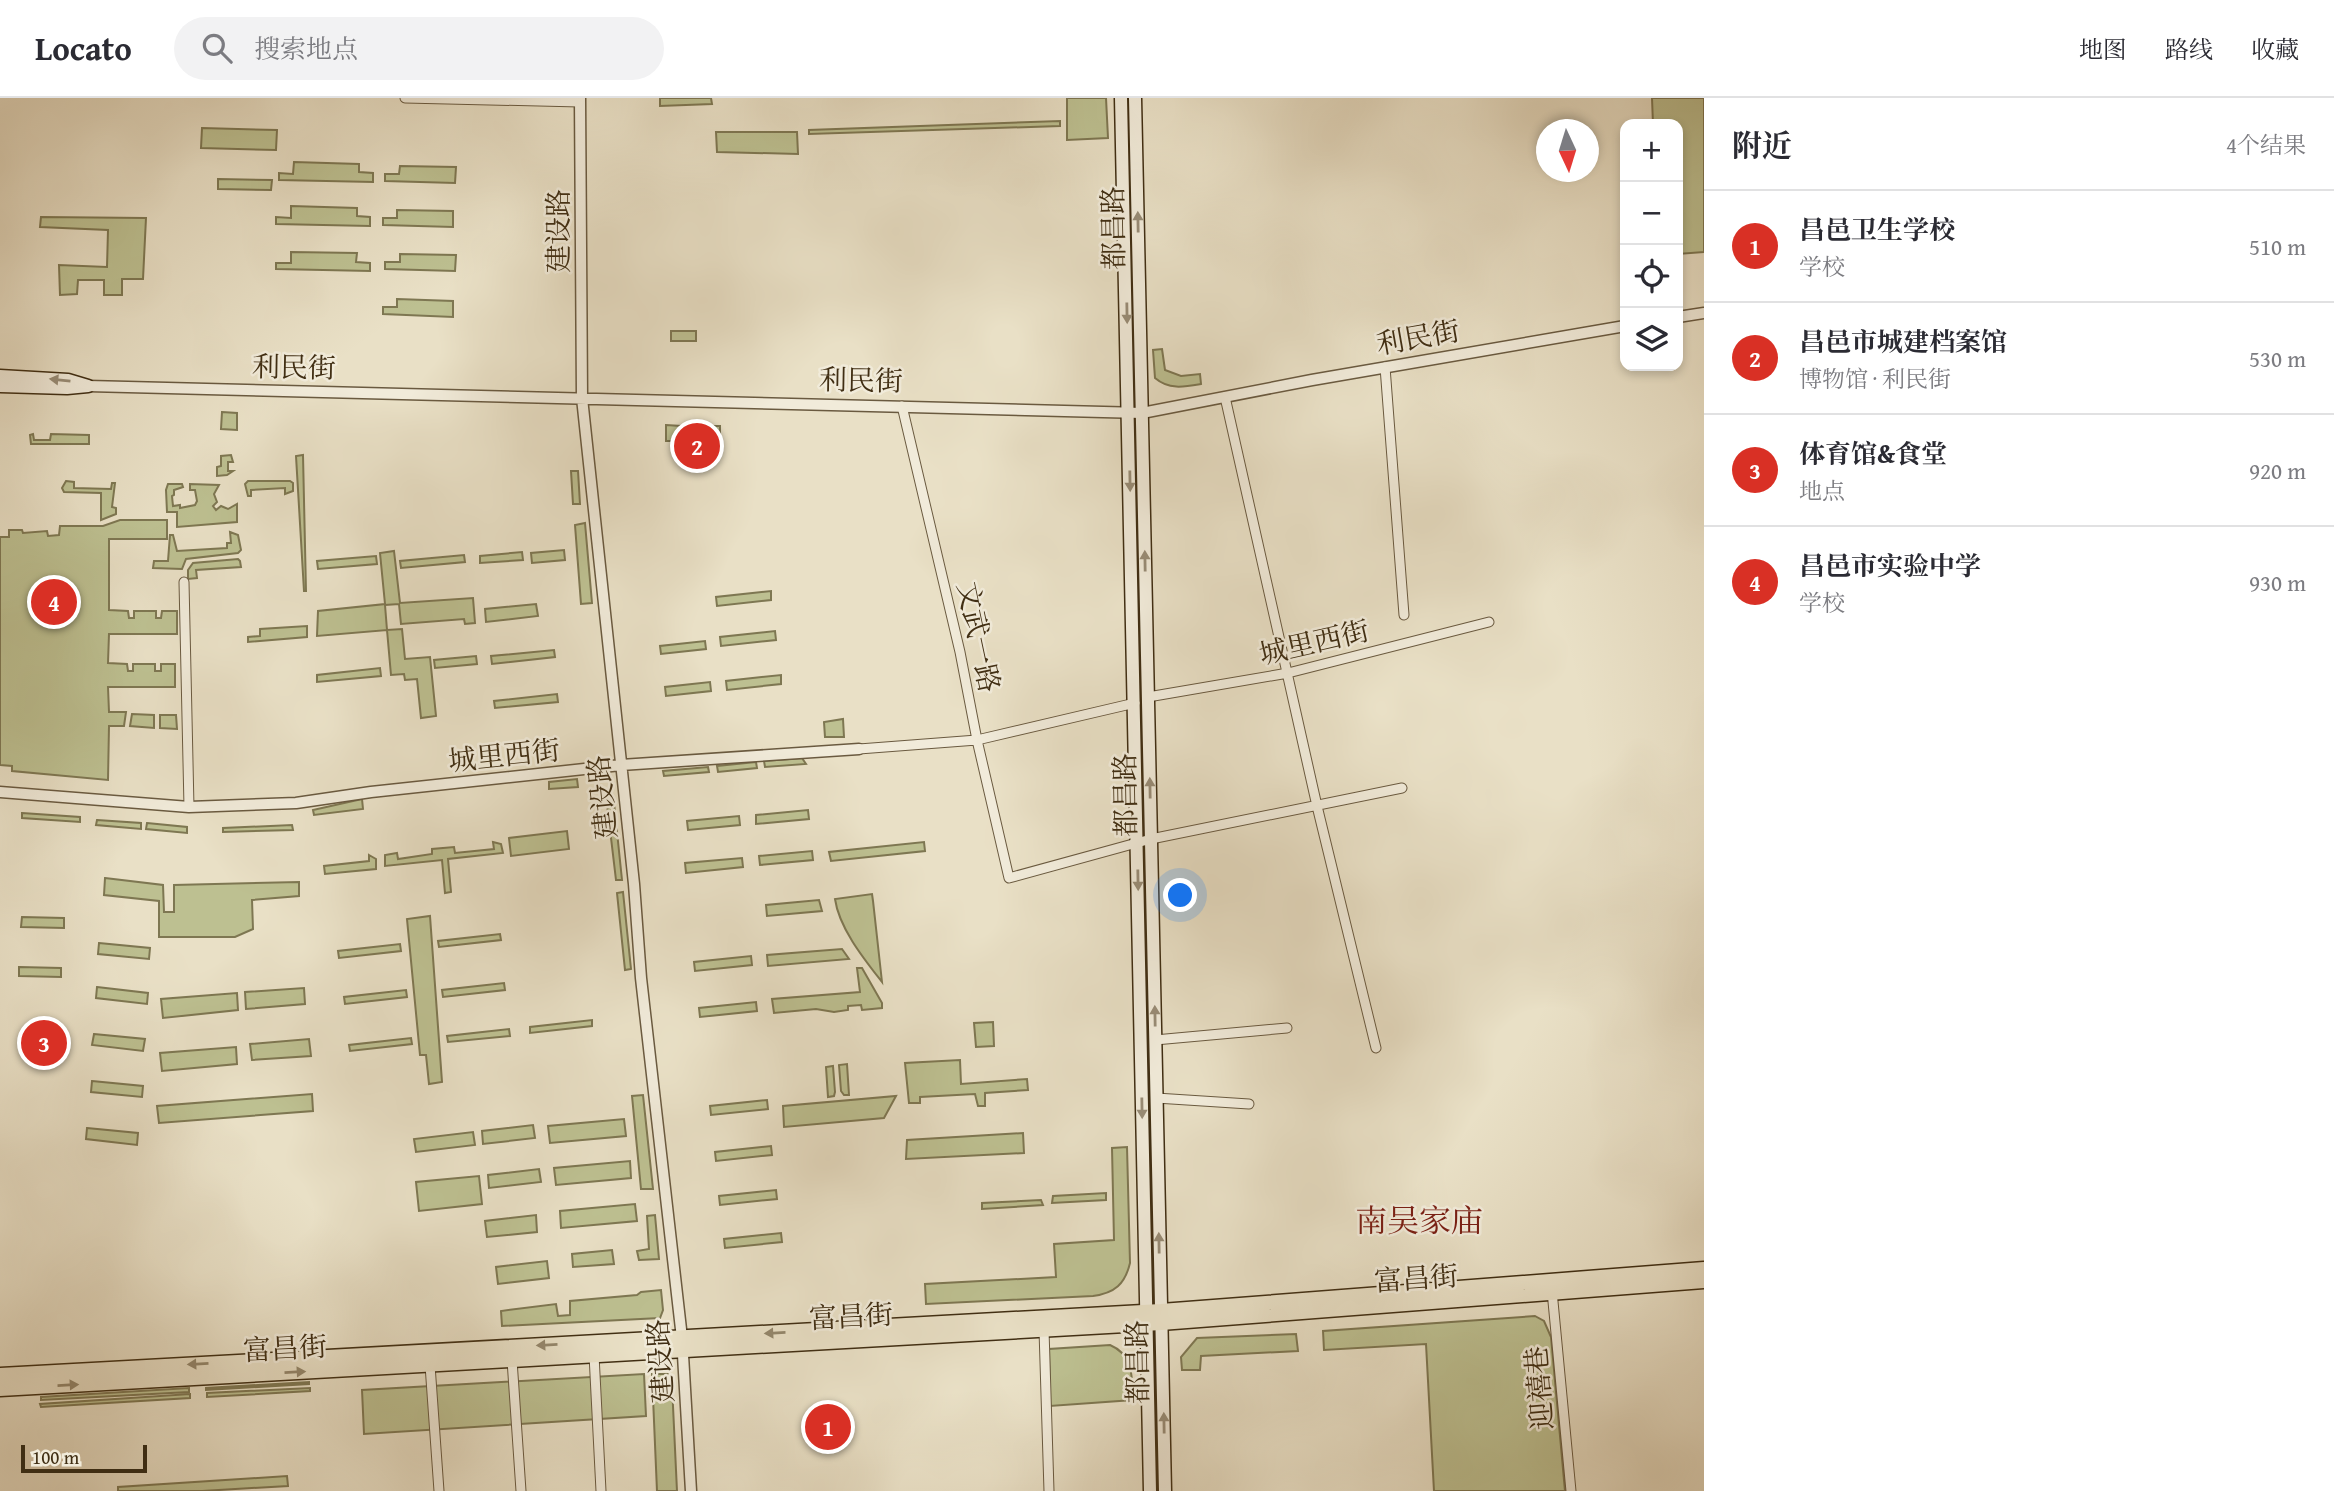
<!DOCTYPE html>
<html lang="zh">
<head>
<meta charset="utf-8">
<style>
  :root { --surface:#fff; --page:#f2f2f3; --text:#2b2b33; --muted:#7c7c81; --line:#e1e1e2; --accent:#d93025 }
  body { margin:0; font-family:"Gentium Book Plus","Noto Serif SC",serif; background:var(--page); color:var(--text) }
  .controls { position:absolute; right:21px; top:21px; display:grid; overflow:hidden; border-radius:14px; box-shadow:0 4px 10px #0003 }
  .controls button { width:63px; height:63px; display:grid; place-items:center; padding:0; border:0; border-bottom:2px solid var(--line); background:var(--surface); color:var(--text); font:35px sans-serif }
  .compass { position:absolute; left:1536px; top:21px; width:63px; height:63px; border-radius:50%; background:var(--surface); box-shadow:0 4px 10px #0003; rotate:176deg }
  .scale { position:absolute; left:21px; bottom:18px; width:126px; box-sizing:border-box; padding-left:7px; border:4px solid #402e13; border-top:0; font-size:19px; line-height:24px; white-space:nowrap; color:#402e13; -webkit-text-stroke:5px #f1ebda; paint-order:stroke }
  .you { position:absolute; left:1181px; top:798px; width:24px; height:24px; margin:-18px; border:5px solid #fff; border-radius:50%; background:#1a73e8; box-shadow:0 0 0 10px #1a73e833 }
  .badge { display:grid; place-items:center; width:46px; height:46px; border-radius:50%; background:var(--accent); color:#fff; font-size:23px; font-weight:700 }
  .pin { position:absolute; translate:-50% -50%; border:4px solid #fff; box-shadow:0 2px 7px #0006 }
  .list { margin:0; padding:0; list-style:none }
  h2 { display:flex; justify-content:space-between; align-items:center; height:91px; margin:0; padding:0 28px; font-size:30px }
  h2 small { font-size:23px; font-weight:400; color:var(--muted) }
  .list li { display:grid; grid-template-columns:46px 1fr auto; gap:21px; align-items:center; box-sizing:border-box; height:112px; padding:0 28px; border-top:2px solid var(--line) }
  .list b { display:block; font-size:26px; white-space:nowrap }
  .list p { margin:0; font-size:23px; white-space:nowrap; color:var(--muted) }
  .list em { font-size:23px; font-style:normal; color:var(--muted) }
  .icon { flex:none; width:38px; height:38px; fill:none; stroke:currentColor; stroke-width:2; stroke-linecap:round; stroke-linejoin:round }
  .map { position:relative; flex:none; width:1704px; height:1393px; overflow:hidden }
  header { display:flex; align-items:center; gap:42px; box-sizing:border-box; height:98px; padding:0 35px; background:var(--surface); border-bottom:2px solid var(--line) }
  header strong { font-size:33px }
  nav { display:flex; gap:38px; margin-inline-start:auto; font-size:24px }
  .search { width:490px; height:63px; background:var(--page); display:flex; align-items:center; gap:18px; box-sizing:border-box; padding:0 24px; border-radius:38px; color:var(--muted); font-size:26px }
  main { display:flex }
  aside { flex:1; background:var(--surface) }
  .map>svg:first-child { display:block }
  .green { fill:#bdc091; stroke:#7e7752; stroke-width:2 }
  .lines { fill:none; stroke-linecap:round; stroke-linejoin:round }
  .minor-casing { stroke:#6a5a40; stroke-width:11 }
  .tertiary-casing { stroke:#6a5a40; stroke-width:13 }
  .secondary-casing { stroke:#402e13; stroke-width:15 }
  .primary-casing { stroke:#402e13; stroke-width:17 }
  .minor { stroke:#f1ebda; stroke-width:9 }
  .tertiary { stroke:#f1ebda; stroke-width:10 }
  .secondary { stroke:#f1ebda; stroke-width:12 }
  .primary { stroke:#e9e0c6; stroke-width:14 }
  .oneway { fill:#988c76 }
  .oneway2 { fill:#94876c }
  .labels { text-anchor:middle; stroke-width:5; stroke-linejoin:round; paint-order:stroke }
  .street-label { font-size:28px; fill:#402e13; stroke:#f1ebda }
  .quarter-label { font-size:32px; fill:#7a1f14; stroke:#f1ebda }
</style>
</head>
<body>
<header>
<strong>Locato</strong>
<div class="search"><svg class="icon" aria-label="search" viewBox="0 0 24 24"><circle cx="10" cy="10" r="6"/><path d="M15 15l6 6"/></svg>搜索地点</div>
<nav><a>地图</a><a>路线</a><a>收藏</a></nav>
</header>
<main>
<div class="map">
<svg width="1704" height="1393" viewBox="0 0 1704 1393">
  <rect width="100%" height="100%" fill="#e9e0c6"/>
  <filter id="stains"><feTurbulence type="fractalNoise" baseFrequency=".00286" numOctaves="4"/><feColorMatrix values="0 0 0 0 .2 0 0 0 0 .09 0 0 0 0 .02 0 0 0 .5 -.17"/></filter>
  <radialGradient id="worn" r=".72"><stop offset=".6" stop-color="#630" stop-opacity="0"/><stop offset="1" stop-color="#630" stop-opacity=".3"/></radialGradient>
  <!-- green -->
  <path class="green" d="M660 0H711L712 6 660 8Z
    M1067 0H1106L1108 40 1067 42Z
    M1652 0H1704V154L1678 156V26H1653Z
    M1060 23V28L809 36V32Z
    M202 30 277 32 276 52 201 50Z
    M716 34H797L798 56 717 54Z
    M294 64 359 66V74L373 75V84L279 82V75L293 76Z
    M400 68 456 69 455 85 385 83V76H399Z
    M218 81 272 82 271 92 218 91Z
    M291 108 357 110V118L370 119V128L276 126V119L291 120Z
    M397 112 453 113V129L383 127V120H397Z
    M41 119 146 120 143 181H122V197H104V182H78L77 196 60 197 59 167 107 169 108 132 40 129Z
    M291 154 357 155 356 164 370 165V173L276 171V165H291Z
    M400 156 456 157 455 173 385 171V164H400Z
    M397 201 453 203V219L383 216V209H397Z
    M671 233H696V243H671Z
    M1162 251 1165 272 1181 278 1200 276 1201 286C1184 289 1169 292 1155 280L1153 252Z
    M222 314 237 315V332L221 331Z
    M666 327 681 328 679 343H666Z
    M692 328H720V342H697L692 338Z
    M33 336 34 342H50L51 336 89 337V346H31L30 337Z
    M231 357 233 364H228V373H233L227 377 217 378V369L221 368V358Z
    M303 357 306 493H304L296 358Z
    M571 373H578L580 406H573Z
    M66 383 74 384V390L111 391 112 385H115L112 409 116 410V416L101 422V395L64 394 62 390Z
    M248 383H290L293 385V393L285 396V390L251 392V398H248L245 386Z
    M168 386H182L183 389 174 392V397L172 398 173 408 180 407V410L195 407 197 403 195 392H190V386L219 387 214 396 217 404 213 408 216 412 221 408 228 411 237 406V424L177 429V414H167L166 392Z
    M120 422H167V441H109V512L128 513 129 520H134V513H156V520H161L162 513H177V536H109L108 565 127 566 128 573H133V566H155V573H161V566H175V589H108L109 614H126L124 628H109L108 682 12 673V668L0 667V439H9V432H22L23 435 47 433 48 438 59 437 60 428H103Z
    M585 425 592 505 581 506 575 427Z
    M230 434 238 437 241 452 238 455 186 461 182 471 153 470 154 463H168L170 437H173L177 453 227 450V445H231Z
    M564 452 565 462 532 465 531 455Z
    M394 453 400 505 473 500 475 525 465 526 464 521 401 526 399 506 385 507 387 532 402 531 405 561 430 559 436 618 421 620 417 581 405 582 404 576 391 577 387 532 317 538 318 513 385 506 380 455Z
    M522 454 523 462 480 465V458Z
    M464 457 465 464 401 470 400 463Z
    M376 458 377 466 318 471 317 463Z
    M238 461 240 463 241 469 196 472 197 480 188 481V472L193 465Z
    M771 493V502L717 508 716 499Z
    M536 506 538 518 486 524 485 511Z
    M307 528V539L248 544V539L260 538V531Z
    M775 533 776 542 721 548 720 539Z
    M705 543 706 551 661 556 660 548Z
    M554 552 555 559 492 566 491 558Z
    M476 558 477 566 435 570 434 562Z
    M380 570 381 578 317 584V577Z
    M781 577V586L727 592 726 583Z
    M710 584 711 593 666 598 665 589Z
    M557 596 558 604 495 610 494 603Z
    M132 616 154 617V630L130 628Z
    M160 617H176L177 631 160 630Z
    M843 621 844 639H825L824 624Z
    M802 660 806 666 765 669 764 663Z
    M756 664 757 670 718 674 717 668Z
    M708 669 709 674 664 678 663 673Z
    M577 681 578 689 549 691V684Z
    M362 701 363 711 314 717 313 712Z
    M614 705 622 782H616L607 706Z
    M808 712 809 721 756 726V717Z
    M22 715 80 719V724L22 720Z
    M739 718 740 727 688 732 687 723Z
    M97 722 141 725V731L96 727Z
    M147 725 187 729V735L146 731Z
    M292 727 293 732 223 734V730Z
    M567 733 569 751 511 758 509 740Z
    M493 744 501 746 503 755 448 761 451 794 445 795 442 762 385 768V757L397 755 398 761 432 756V751L454 749 455 755 494 751Z
    M924 744 925 753 831 763 829 754Z
    M812 753 813 762 760 767 759 758Z
    M369 757 376 761V771L325 776 324 768 369 763Z
    M742 760 743 769 686 775 685 765Z
    M105 780 163 787 164 814H174V787L299 784V798L252 802 253 831 235 839H159V803L104 797Z
    M623 794 631 871 625 872 617 795Z
    M872 796 873 803 882 884C864 861 839 830 835 801Z
    M819 802 822 813 767 818 766 807Z
    M430 818 442 984 429 986 426 957H420L407 821Z
    M22 819 64 820V830L21 829Z
    M500 836 501 842 439 849 438 843Z
    M99 845 150 850 149 861 98 856Z
    M400 846 401 853 339 860 338 853Z
    M842 851 849 861 768 868 767 857Z
    M751 858 752 867 695 873 694 864Z
    M19 869 61 870V879L19 878Z
    M857 870H862L882 905V910L862 912 861 907 848 908V912L834 914 816 911 774 915 772 901 860 894Z
    M504 885 505 892 443 899 442 892Z
    M97 889 148 895 147 906 96 900Z
    M304 890 305 906 246 911 245 894Z
    M406 892 407 899 345 906 344 899Z
    M237 895 238 912 163 920 161 901Z
    M756 904 757 913 700 919 699 910Z
    M592 922V928L530 935V929Z
    M993 924 994 948 976 949 974 925Z
    M509 931 510 938 448 944 447 938Z
    M94 936 145 941 143 953 92 947Z
    M411 940 412 946 350 953 349 947Z
    M309 941 311 958 252 962 250 946Z
    M236 949 237 966 162 973 160 955Z
    M960 962 961 986 1027 981 1028 992 985 995V1008H978L975 996 920 999V1005H909L905 965Z
    M847 966 849 997H844L841 993 839 967Z
    M833 968 835 994 834 998 828 999 826 969Z
    M92 983 143 988 142 999 91 994Z
    M312 996 313 1013 159 1025 157 1008Z
    M643 997 653 1091H641L632 998Z
    M896 998 884 1020 784 1029 783 1008Z
    M767 1002 768 1011 711 1017 710 1008Z
    M624 1021 626 1038 550 1045 548 1028Z
    M533 1027 535 1040 483 1046 482 1033Z
    M87 1030 138 1035 137 1047 86 1041Z
    M473 1034 475 1047 416 1054 414 1041Z
    M1023 1035 1024 1055 906 1061 907 1042Z
    M771 1048 772 1057 716 1063 715 1054Z
    M1127 1049 1130 1165C1125 1186 1115 1195 1093 1198L926 1206 925 1186 1056 1179 1054 1146 1114 1142 1112 1050Z
    M630 1063 631 1080 556 1087 554 1070Z
    M539 1071 541 1084 489 1090 488 1077Z
    M479 1078 482 1106 419 1113 416 1084Z
    M776 1092 777 1101 720 1107 719 1098Z
    M1106 1095V1102L1052 1105 1053 1098Z
    M1041 1102 1043 1107 982 1111V1105Z
    M635 1106 637 1123 561 1130 560 1113Z
    M536 1117 537 1134 487 1139 485 1123Z
    M655 1117 659 1161 639 1162 637 1153 649 1151 647 1118Z
    M781 1135 782 1144 725 1150 724 1141Z
    M612 1152 614 1166 573 1169 572 1156Z
    M547 1163 549 1180 498 1186 496 1169Z
    M661 1192 663 1212 660 1220 502 1228 501 1213 556 1206 558 1218 570 1217V1203L637 1197 641 1194Z
    M1535 1218 1544 1223 1551 1239 1565 1393H1434L1426 1246 1324 1252 1323 1233Z
    M1296 1236 1298 1253 1201 1258 1200 1272H1182L1181 1259 1197 1240Z
    M1110 1247C1134 1257 1132 1280 1133 1302L1050 1308 1049 1251Z
    M644 1276 646 1318 364 1336 362 1292Z
    M652 1276H668L672 1287 677 1393H657Z
    M309 1284V1286L206 1292V1290Z
    M189 1290V1294L41 1302V1299Z
    M310 1290V1293L207 1299V1295Z
    M190 1296V1300L41 1309 40 1306Z
    M287 1378 288 1388 202 1393H118V1389Z"/>
  <g class="lines">
    <!-- minor casing -->
    <g class="minor-casing">
      <path id="minor" d="M405 0 580 4
        M1385 269 1404 517
        M1225 299 1317 708 1376 950
        M902 308 960 554 977 642 1009 780 1151 741 1402 690
        M184 484 189 709
        M1148 599 1288 575 1489 524
        M859 651 977 642 1135 605
        M1155 942 1287 930
        M1156 1000 1249 1006
        M1552 1193 1571 1393
        M1044 1232 1049 1393
        M594 1257 601 1393
        M512 1262 521 1393
        M430 1267 439 1393"/>
    </g>
    <!-- tertiary casing -->
    <g class="tertiary-casing">
      <path id="tertiary" d="M580 0 582 300 634 786 641 880 682 1240 691 1393
        M1678 219 1704 215
        M88 288 1142 315 1312 282 1625 228
        M0 694 189 709 296 705 371 694 621 667 859 651"/>
    </g>
    <!-- secondary casing -->
    <g class="secondary-casing">
      <path id="secondary" d="M1121 0 1150 1393
        M1135 0 1165 1393
        M0 278 68 282 88 288 67 290 0 288"/>
    </g>
    <!-- primary casing -->
    <g class="primary-casing">
      <path id="primary" d="M0 1277 1161 1213 1704 1171
        M0 1291 1161 1225 1704 1183"/>
    </g>
    <!-- minor -->
    <use href="#minor" class="minor"/>
    <!-- tertiary -->
    <use href="#tertiary" class="tertiary"/>
    <!-- secondary -->
    <use href="#secondary" class="secondary"/>
    <!-- primary -->
    <use href="#primary" class="primary"/>
  </g>
  <!-- one-way arrows -->
  <defs><path id="oneway-solid" d="M-6-.8H1V-3.2L6.5 0L1 3.2V.8H-6Z" transform="scale(1.75)"/></defs>
  <g class="oneway">
    <use href="#oneway-solid" transform="translate(1138 124) rotate(-91)"/>
    <use href="#oneway-solid" transform="translate(1127 215) rotate(89)"/>
    <use href="#oneway-solid" transform="translate(60 282) rotate(-174)"/>
    <use href="#oneway-solid" transform="translate(1130 383) rotate(89)"/>
    <use href="#oneway-solid" transform="translate(1145 463) rotate(-91)"/>
    <use href="#oneway-solid" transform="translate(1150 690) rotate(-91)"/>
    <use href="#oneway-solid" transform="translate(1138 782) rotate(89)"/>
    <use href="#oneway-solid" transform="translate(1155 918) rotate(-91)"/>
    <use href="#oneway-solid" transform="translate(1142 1010) rotate(89)"/>
    <use href="#oneway-solid" transform="translate(1159 1145) rotate(-91)"/>
    <use href="#oneway-solid" transform="translate(1164 1325) rotate(-91)"/>
  </g>
  <g class="oneway2">
    <use href="#oneway-solid" transform="translate(775 1235) rotate(177)"/>
    <use href="#oneway-solid" transform="translate(547 1247) rotate(177)"/>
    <use href="#oneway-solid" transform="translate(198 1266) rotate(177)"/>
    <use href="#oneway-solid" transform="translate(295 1274) rotate(-3)"/>
    <use href="#oneway-solid" transform="translate(68 1287) rotate(-3)"/>
  </g>
  <g class="labels">
    <!-- street labels -->
    <g class="street-label">
      <text transform="translate(1113 130) rotate(-91)" y="10">都昌路</text>
      <text transform="translate(558 133) rotate(-90)" y="10">建设路</text>
      <text transform="translate(1418 239) rotate(-10)" y="10">利民街</text>
      <text transform="translate(294 269) rotate(1)" y="10">利民街</text>
      <text transform="translate(861 282) rotate(1)" y="10">利民街</text>
      <text transform="translate(979 539) rotate(78)" y="10">文武一路</text>
      <text transform="translate(1314 544) rotate(-13)" y="10">城里西街</text>
      <text transform="translate(504 657) rotate(-6)" y="10">城里西街</text>
      <text transform="translate(1125 697) rotate(-91)" y="10">都昌路</text>
      <text transform="translate(602 699) rotate(-96)" y="10">建设路</text>
      <text transform="translate(1416 1180) rotate(-4)" y="10">富昌街</text>
      <text transform="translate(851 1218) rotate(-3)" y="10">富昌街</text>
      <text transform="translate(285 1250) rotate(-3)" y="10">富昌街</text>
      <text transform="translate(660 1263) rotate(-94)" y="10">建设路</text>
      <text transform="translate(1137 1264) rotate(-91)" y="10">都昌路</text>
      <text transform="translate(1539 1290) rotate(-95)" y="10">迎禧巷</text>
    </g>
    <!-- quarter labels -->
    <g class="quarter-label">
      <text x="1419" y="1134">南吴家庙</text>
    </g>
  </g>
  <rect width="100%" height="100%" filter="url(#stains)"/>
  <rect width="100%" height="100%" fill="url(#worn)"/>
</svg>
<div class="controls">
<button>+</button>
<button>−</button>
<button><svg class="icon" aria-label="locate" viewBox="0 0 24 24"><circle cx="12" cy="12" r="6"/><path d="M12 2v4M12 18v4M2 12h4M18 12h4"/></svg></button>
<button><svg class="icon" aria-label="layers" viewBox="0 0 24 24"><path d="M12 4l9 5-9 5-9-5zM3 14l9 5 9-5"/></svg></button>
</div>
<svg class="compass" viewBox="-18 -18 36 36"><path d="M0-13l5 13h-10z" fill="#e53935"/><path d="M0 13l5-13h-10z" fill="#7c7c81"/></svg>
<div class="scale">100 m</div>
<div class="you"></div>
<div class="pin badge" style="left:828px;top:1329px">1</div>
<div class="pin badge" style="left:697px;top:348px">2</div>
<div class="pin badge" style="left:44px;top:945px">3</div>
<div class="pin badge" style="left:54px;top:504px">4</div>
</div>
<aside>
<h2>附近<small>4个结果</small></h2>
<ul class="list">
<li><span class="badge">1</span><div><b>昌邑卫生学校</b><p>学校</p></div><em>510 m</em></li>
<li><span class="badge">2</span><div><b>昌邑市城建档案馆</b><p>博物馆 · 利民街</p></div><em>530 m</em></li>
<li><span class="badge">3</span><div><b>体育馆&amp;食堂</b><p>地点</p></div><em>920 m</em></li>
<li><span class="badge">4</span><div><b>昌邑市实验中学</b><p>学校</p></div><em>930 m</em></li>
</ul>
</aside>
</main>
</body>
</html>
